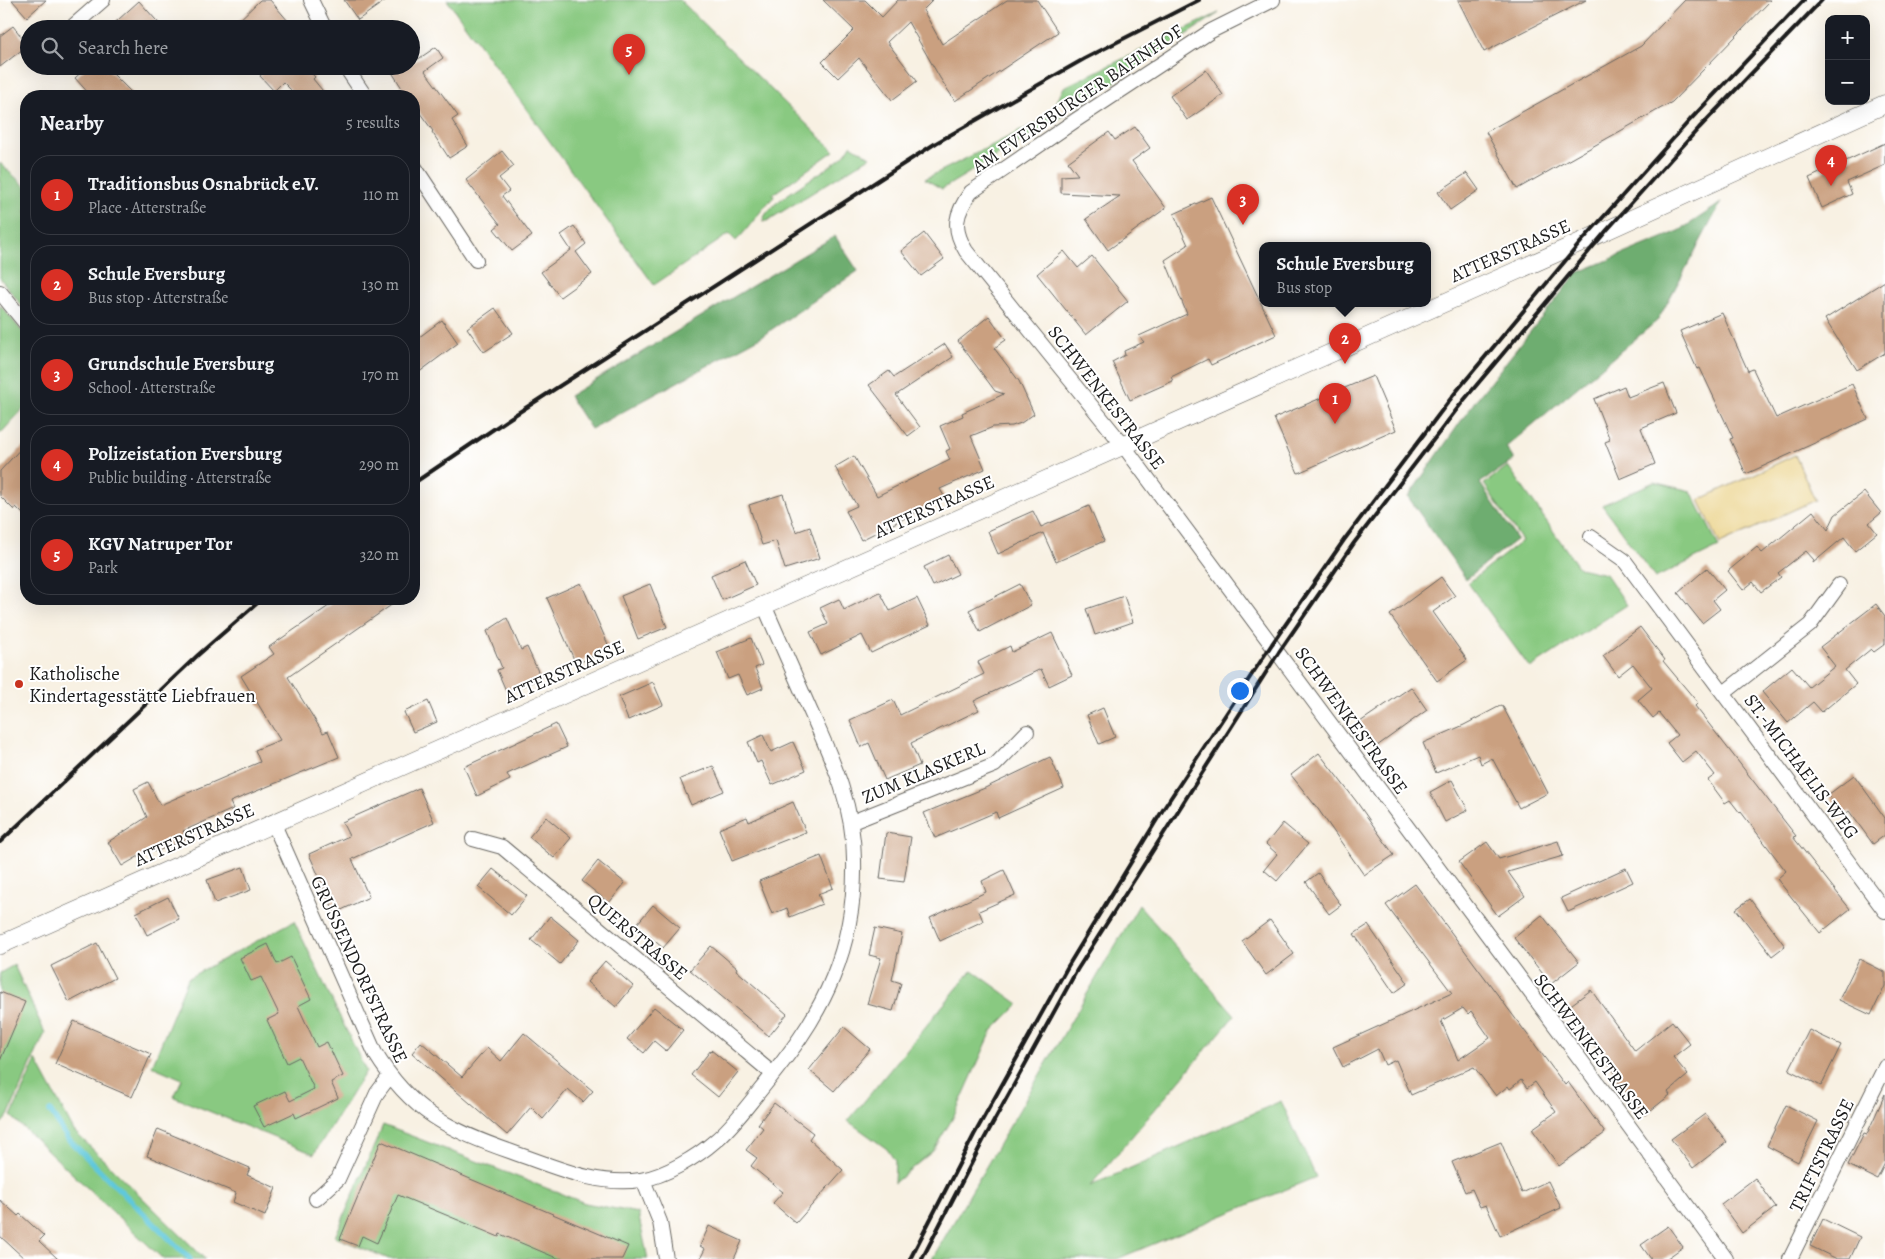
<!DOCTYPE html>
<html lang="en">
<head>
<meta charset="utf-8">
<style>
  :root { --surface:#171b24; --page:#20242c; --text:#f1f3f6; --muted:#9ea1a6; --line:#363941; --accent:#d93025 }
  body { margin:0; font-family:Alegreya,serif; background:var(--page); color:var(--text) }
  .controls { position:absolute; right:15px; top:15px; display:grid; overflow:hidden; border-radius:10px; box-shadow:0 5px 20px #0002 }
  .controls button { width:45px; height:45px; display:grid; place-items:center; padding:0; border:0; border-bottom:1px solid var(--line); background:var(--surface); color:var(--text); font:25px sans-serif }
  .you { position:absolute; left:1239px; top:690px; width:18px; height:18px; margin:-12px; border:4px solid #fff; border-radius:50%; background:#1a73e8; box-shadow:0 0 0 8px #1a73e833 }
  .badge { display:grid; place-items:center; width:32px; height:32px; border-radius:50%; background:var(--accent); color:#fff; font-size:16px; font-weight:700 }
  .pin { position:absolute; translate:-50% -41px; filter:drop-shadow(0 1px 2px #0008) }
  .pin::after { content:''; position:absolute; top:26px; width:18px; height:15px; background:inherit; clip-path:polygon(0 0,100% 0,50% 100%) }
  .popup { position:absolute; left:1259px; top:242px; width:172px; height:65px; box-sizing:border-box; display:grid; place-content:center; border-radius:10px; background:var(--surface); filter:drop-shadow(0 1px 4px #0005); font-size:16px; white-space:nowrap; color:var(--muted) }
  .popup b { font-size:19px; color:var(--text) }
  .popup::after { content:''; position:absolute; left:50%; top:100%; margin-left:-10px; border:10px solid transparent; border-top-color:var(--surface) }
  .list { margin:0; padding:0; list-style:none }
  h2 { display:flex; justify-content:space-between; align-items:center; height:65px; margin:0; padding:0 20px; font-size:21px }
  h2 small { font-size:16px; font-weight:400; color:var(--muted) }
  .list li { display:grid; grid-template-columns:32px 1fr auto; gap:15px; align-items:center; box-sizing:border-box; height:80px; margin:0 10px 10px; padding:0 10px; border:1px solid var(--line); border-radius:20px }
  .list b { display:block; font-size:19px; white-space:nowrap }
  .list p { margin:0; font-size:16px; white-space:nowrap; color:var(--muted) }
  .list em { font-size:16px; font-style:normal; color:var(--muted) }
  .icon { flex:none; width:28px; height:28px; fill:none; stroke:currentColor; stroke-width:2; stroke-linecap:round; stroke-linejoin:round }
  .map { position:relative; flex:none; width:1885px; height:1259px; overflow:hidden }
  .search { position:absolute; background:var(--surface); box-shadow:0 5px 20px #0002; left:20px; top:20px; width:400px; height:55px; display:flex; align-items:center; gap:12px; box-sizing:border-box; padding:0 18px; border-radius:28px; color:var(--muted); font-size:19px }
  .panel { position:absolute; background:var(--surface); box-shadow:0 5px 20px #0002; left:20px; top:90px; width:400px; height:515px; border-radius:20px }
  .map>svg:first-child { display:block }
  .green { fill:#89c981; stroke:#52724e }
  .forest { fill:#6ead6f; stroke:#456446 }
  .sand { fill:#eeda9e; stroke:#857b5d }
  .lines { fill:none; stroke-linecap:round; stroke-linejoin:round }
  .stream { stroke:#5fc8db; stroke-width:5.5 }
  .building { fill:#caa080; fill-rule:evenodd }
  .minor-casing { stroke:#696762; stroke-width:16 }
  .tertiary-casing { stroke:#696762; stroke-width:19 }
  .minor { stroke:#fff; stroke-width:14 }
  .tertiary { stroke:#fff; stroke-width:18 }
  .rail { stroke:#1c1c1c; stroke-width:4 }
  .poi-dot { fill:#c8321e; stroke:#fff; stroke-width:2 }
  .labels { text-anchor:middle; stroke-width:4; stroke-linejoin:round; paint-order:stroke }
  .street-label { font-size:19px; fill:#1c1c1c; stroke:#fff }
  .poi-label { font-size:19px; fill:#1c1c1c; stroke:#fff; text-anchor:start }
</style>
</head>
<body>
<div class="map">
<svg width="1885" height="1259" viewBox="0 0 1885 1259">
  <rect width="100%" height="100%" fill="#fff"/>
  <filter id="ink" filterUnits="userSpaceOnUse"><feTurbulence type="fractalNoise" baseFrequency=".02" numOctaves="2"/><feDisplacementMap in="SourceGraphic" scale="10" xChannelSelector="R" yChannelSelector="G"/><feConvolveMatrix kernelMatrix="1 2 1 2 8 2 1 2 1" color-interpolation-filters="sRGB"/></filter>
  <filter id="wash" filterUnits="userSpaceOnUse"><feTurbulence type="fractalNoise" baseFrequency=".0096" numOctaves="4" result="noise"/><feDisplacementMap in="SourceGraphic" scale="20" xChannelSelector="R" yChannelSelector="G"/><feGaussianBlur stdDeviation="1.12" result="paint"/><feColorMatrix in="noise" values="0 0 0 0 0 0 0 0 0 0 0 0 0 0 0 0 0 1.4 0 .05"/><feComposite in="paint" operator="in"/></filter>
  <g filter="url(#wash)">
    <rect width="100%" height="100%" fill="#f8f1e3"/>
    <!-- green -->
    <path class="green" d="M447 0H680L834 151 773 194 774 197C759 211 751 226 736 241L729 234 654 285Z
      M1219 13 1074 109 1065 98 1056 103 1064 87Z
      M1060 111 1063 116 942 189 925 179Z
      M851 145 870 157 767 221H763C765 202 829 171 844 155 847 152 849 148 851 145Z
      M0 163 26 187V311L0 278Z
      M0 305 26 336V406L0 434Z
      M1508 466 1579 568 1606 574 1627 605 1530 668 1468 583 1522 541 1484 484Z
      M1654 482 1691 491 1719 547 1655 578 1602 505Z
      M1139 905 1235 1015 1090 1186 1281 1101 1316 1177 1117 1259H932Z
      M294 921 366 1071 314 1154 174 1097 182 1079 152 1066 188 978Z
      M14 965 45 1033 8 1116 0 1125V973Z
      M972 970 1019 1004 992 1031 954 1116 933 1151 894 1183 895 1161 887 1149 848 1121Z
      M36 1060 74 1131 205 1259H163L11 1116Z
      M383 1125 585 1203 638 1213 648 1259H389L335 1237Z"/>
    <!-- forest -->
    <path class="forest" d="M1721 203 1658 320 1506 447 1514 460 1480 483 1517 539 1466 579 1408 497 1475 401 1577 273 1679 231Z
      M835 236 858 271 759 338 591 429 569 396Z"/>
    <!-- sand -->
    <path class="sand" d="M1795 455 1815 500 1720 544 1699 500Z"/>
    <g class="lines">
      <!-- stream -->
      <path class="stream" d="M50 1111 68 1139 190 1259"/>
    </g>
    <g id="blocks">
      <!-- building -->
      <path class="building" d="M12 0H46L27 17Z
        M260 0H270L295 29H230Z
        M344 0H386L358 20Z
        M823 0H865L882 17 898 0H933L923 10 942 44 1007 0H1037L1058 32 955 101 940 78 908 22 887 42 917 81 892 100 859 58 838 78 822 62 854 30Z
        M1458 0H1586L1484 52Z
        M1685 0H1771L1672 102 1517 189 1486 132 1641 46Z
        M139 1 164 29H108Z
        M13 26 28 45 0 67V36Z
        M436 47 443 58 425 71 458 116 452 120 468 146 449 158 432 132 433 131 414 105V96H407L388 66H411V64Z
        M88 66H105L135 96H91L75 78Z
        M268 66H305L315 77 313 79 327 96H297L283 82 274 91 260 76Z
        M1206 70 1223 95 1187 120 1170 96Z
        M1135 127 1150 148 1132 161 1166 208 1108 250 1086 219 1120 196 1061 193V176L1078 175 1068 162 1109 132 1115 140Z
        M1885 143V165L1847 182 1852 194 1822 208 1809 178Z
        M502 151 514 166 499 178 509 191 502 196 532 236 512 251 494 229 500 224 466 180Z
        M1467 173 1479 190 1450 210 1438 192Z
        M1211 197 1276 335 1211 365 1208 359 1171 377 1173 381 1130 400 1112 362 1125 355 1124 351 1144 342 1139 336 1187 314 1165 260 1188 245 1174 214Z
        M574 226 586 244 576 252 592 274 560 297 541 272 571 250 561 235Z
        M924 233 944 259 921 276 901 251Z
        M1064 251 1078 268 1092 256 1128 301 1086 335 1037 274Z
        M1885 281V353L1857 370 1825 319Z
        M495 308 513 333 484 352 467 328Z
        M1722 313 1748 371 1753 369 1776 418 1852 384 1868 419 1746 474 1730 439 1733 438 1700 368 1697 369 1680 331Z
        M989 316 1006 340 994 348 1019 381 1034 414 1021 423 1012 426 993 427 971 436 985 469 940 489 945 498 861 540 846 511 857 506 835 467 854 456 877 496 950 460 946 451 950 449 940 426 963 416 962 413 1004 394 995 391 958 341Z
        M442 320 458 343 414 376V341Z
        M945 344 953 357 896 395 920 427 908 436 869 385 889 371 894 377Z
        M1373 376 1396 430 1298 473 1274 418Z
        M1664 383 1676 413 1641 428 1655 464 1620 479 1605 442 1610 440 1594 399 1624 386 1628 397Z
        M26 443V517L16 507 14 510 0 496V471Z
        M1864 492 1881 513 1869 523 1877 533 1855 551 1844 537 1813 563 1814 560 1806 551 1778 573 1781 577 1761 592 1753 582 1743 590 1728 571 1757 547 1762 553 1813 511 1828 530 1835 515Z
        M783 494 796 532 810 527 820 558 785 569 776 541 762 545 749 505Z
        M1089 506 1104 541 1056 562 1043 533 998 554 988 531 1033 511 1041 527Z
        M948 555 958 574 933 586 924 567Z
        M745 560 756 585 722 600 711 575Z
        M1707 568 1725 590 1713 600 1720 609 1702 623 1678 593Z
        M1441 577 1455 596 1433 612 1467 660 1437 681 1390 615Z
        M581 583 610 649 576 664 547 598Z
        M650 584 667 627 638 639 621 596Z
        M1020 584 1031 605 980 632 969 610Z
        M880 592 890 611 917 598 930 625 871 653 862 635 821 655 810 632 828 624 820 608 839 599 844 610Z
        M1124 596 1133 622 1095 635 1086 609Z
        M339 599H400L288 677 323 733 328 731 339 757 230 802 233 809 183 831 187 839 155 852 153 848 122 866 108 842 147 817 134 789 148 782 160 805 260 762 255 750 280 740 241 676 274 654 269 647Z
        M1876 604 1885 616V644L1874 652 1871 649 1845 670 1856 684 1822 712 1813 702 1788 723 1762 692 1792 667 1809 687 1835 666 1820 647Z
        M507 618 521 650 527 647 541 678 507 693 497 670 502 668 487 631Z
        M1640 627 1665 660 1663 661 1698 703 1695 706 1796 836 1793 837 1850 909 1820 933 1777 879 1786 871 1741 812 1740 813 1730 800 1725 803 1708 780 1715 775 1696 751 1682 762 1667 743 1677 735 1659 713 1653 718 1638 700 1652 688 1633 664 1618 676 1603 656Z
        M1052 633 1072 675 1049 686 1041 669 974 701 979 710 911 743 920 765 885 780 869 743 861 747 850 720 893 700 900 715 984 674 978 662 1010 646 1012 652Z
        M751 638 762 665 755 668 763 688 747 695 738 675 728 679 717 652Z
        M653 682 663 705 628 720 619 697Z
        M1411 687 1427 710 1377 746 1360 722Z
        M428 701 437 722 413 732 404 712Z
        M1502 705 1548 793 1519 808 1492 758 1481 764 1478 755 1436 773 1423 743 1464 725Z
        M1103 708 1115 737 1099 744 1087 715Z
        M556 724 567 747 507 774 510 780 477 796 464 767Z
        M763 735 771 752 793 742 806 770 772 785 761 761 757 763 748 742Z
        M1319 753 1356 801 1394 855 1364 875 1318 809 1291 775Z
        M1050 757 1064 788 998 818 996 812 935 838 924 813 985 788Z
        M713 766 724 791 691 805 680 779Z
        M1854 775 1885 818V835L1873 844 1849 811 1843 816 1828 795Z
        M1452 780 1468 810 1445 822 1430 792Z
        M419 788 434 822 352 859 369 897 335 913 309 854 349 836 342 822Z
        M793 802 806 832 732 861 719 829 747 817 749 822Z
        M546 817 571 838 554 858 529 837Z
        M1283 823 1308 844 1277 881 1264 870 1277 854 1266 844Z
        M886 833 911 837 904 882 880 879Z
        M1558 841 1563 856 1508 872 1525 896 1498 916 1459 862 1487 842 1499 859Z
        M821 856 833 888 818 894 822 904 790 917 787 908 772 914 759 881Z
        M598 861 625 883 609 903 582 881Z
        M243 867 251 890 215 903 207 880Z
        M1626 868 1633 882 1568 912 1561 898Z
        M493 869 527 896 511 915 478 887Z
        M1004 870 1015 895 979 911 983 921 940 941 930 918 986 892 982 881Z
        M1318 873 1341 905 1329 914 1306 882Z
        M1415 884 1565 1085 1568 1082 1605 1133 1559 1166 1532 1129 1556 1112 1535 1082 1527 1088 1521 1080 1510 1089 1508 1086 1496 1096 1474 1067 1411 1095 1396 1060 1385 1065 1378 1049 1343 1067 1333 1047 1452 993 1386 905ZM1463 1008 1468 1014 1471 1011 1490 1038 1458 1060 1441 1021Z
        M168 897 179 919 147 935 136 913Z
        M1750 899 1785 946 1772 956 1736 909Z
        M653 905 680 928 663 948 636 925Z
        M1542 915 1579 962 1551 984 1514 938Z
        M550 916 579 940 560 964 531 940Z
        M1270 920 1294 954 1266 975 1242 941Z
        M1368 925 1408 983 1394 993 1354 934Z
        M875 928 902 934 892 980 901 983 893 1011 867 1004 881 958 869 955Z
        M97 943 115 978 69 1002 51 966Z
        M268 944 277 964 291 957 311 999 298 1006 317 1047 327 1042 343 1076 331 1082 338 1098 296 1118 294 1113 264 1127 253 1106 285 1091 290 1101 314 1089 299 1057 287 1063 267 1020 279 1014 261 977 251 981 240 958Z
        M711 946 737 968 736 970 787 1014 769 1036 690 970Z
        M1859 959 1885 972V986L1871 1015 1839 1000Z
        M605 961 633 986 616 1007 587 982Z
        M1591 990 1635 1051 1672 1021 1690 1044 1673 1057 1688 1075 1668 1092 1670 1095 1645 1115 1614 1076 1616 1074 1568 1007Z
        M0 992 25 1002 0 1061Z
        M654 1007 683 1030 666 1051 654 1041 644 1053 627 1039Z
        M74 1021 151 1054 132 1097 55 1064Z
        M844 1027 870 1049 834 1091 809 1070Z
        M1809 1030 1841 1045 1821 1086 1789 1070Z
        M524 1033 593 1091 583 1102 568 1089 543 1119 531 1107 507 1135 412 1053 421 1042 462 1077 487 1048 501 1061Z
        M711 1050 738 1072 718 1097 691 1075Z
        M1885 1094V1163L1877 1179 1848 1165 1864 1133 1867 1134Z
        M774 1103 813 1133 809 1139 843 1170 796 1223 773 1203 783 1192 751 1166 757 1158 746 1150 763 1128 758 1124Z
        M1786 1105 1818 1121 1798 1162 1767 1146Z
        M1705 1114 1727 1142 1693 1168 1671 1139Z
        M158 1129 250 1168 247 1175 276 1188 265 1216 233 1202 236 1193 147 1156Z
        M381 1141 628 1246 622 1259H559L500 1234 499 1237 398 1195 377 1243 362 1236 358 1246 340 1239Z
        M1501 1142 1522 1193 1548 1181 1561 1208 1500 1236 1486 1205 1480 1207 1472 1189 1465 1192 1452 1162Z
        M1755 1178 1776 1207 1742 1233 1721 1204Z
        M0 1200 18 1216 20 1214 44 1236 39 1241 58 1259H25L0 1236Z
        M1823 1219 1860 1237 1850 1259H1837L1810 1246Z
        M709 1226 742 1241 734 1259H700L705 1249 700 1246Z
        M1668 1226 1683 1247 1666 1259H1651L1641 1245Z"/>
    </g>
  </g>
  <g filter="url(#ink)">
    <use href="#blocks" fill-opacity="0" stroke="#696762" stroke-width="1"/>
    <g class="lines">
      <!-- minor casing -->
      <g class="minor-casing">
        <path id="minor" d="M311 0 325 29
          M1273 0 1211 31 1076 120 971 192C955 214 952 228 966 251L1123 445 1583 1063 1726 1259
          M71 28 103 0
          M345 66 365 96
          M414 166 476 260
          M0 292 26 324
          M1591 537 1624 560 1885 911
          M1724 693 1810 625 1839 585
          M273 822 375 1053C411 1112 449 1130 512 1152 553 1166 597 1187 641 1180 665 1176 697 1157 715 1141 731 1128 745 1109 758 1093 788 1056 815 1022 833 977 848 940 855 900 854 860 854 805 832 759 810 710 795 675 779 640 764 605
          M852 822 995 765 1027 732
          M473 839 502 847 773 1074
          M643 1180 660 1222 666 1259
          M316 1199 338 1179 377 1093 389 1077
          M1790 1259 1885 1067"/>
      </g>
      <!-- tertiary casing -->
      <g class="tertiary-casing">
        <path id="tertiary" d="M0 945 1581 242 1885 104"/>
      </g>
      <!-- minor -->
      <use href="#minor" class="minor"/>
      <!-- tertiary -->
      <use href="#tertiary" class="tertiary"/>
      <!-- rail -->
      <path class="rail" d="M414 483 510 418 936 143 1084 59 1199 0
        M0 842 198 655 262 599
        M910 1259 974 1135 1068 966 1164 808 1272 644 1344 540 1455 393 1581 242 1690 120 1804 0
        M922 1259 983 1141 1077 970 1279 652 1354 543 1464 400 1607 230 1699 128 1822 0"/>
    </g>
  </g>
  <!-- markers -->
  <circle class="poi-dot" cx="19" cy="684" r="5"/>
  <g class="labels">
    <!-- street labels -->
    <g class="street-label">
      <text transform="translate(1077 98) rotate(-34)" y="7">AM EVERSBURGER BAHNHOF</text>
      <text transform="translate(1510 250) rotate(-24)" y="7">ATTERSTRASSE</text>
      <text transform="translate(1107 397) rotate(52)" y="7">SCHWENKESTRASSE</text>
      <text transform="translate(934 506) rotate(-24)" y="7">ATTERSTRASSE</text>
      <text transform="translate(564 671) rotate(-24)" y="7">ATTERSTRASSE</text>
      <text transform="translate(1352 720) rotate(54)" y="7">SCHWENKESTRASSE</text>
      <text transform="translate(1802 766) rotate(53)" y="7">ST.-MICHAELIS-WEG</text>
      <text transform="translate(923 772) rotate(-23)" y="7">ZUM KLASKERL</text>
      <text transform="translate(194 834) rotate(-24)" y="7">ATTERSTRASSE</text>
      <text transform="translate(638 936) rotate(40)" y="7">QUERSTRASSE</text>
      <text transform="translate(360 969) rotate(65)" y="7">GRUSSENDORFSTRASSE</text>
      <text transform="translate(1592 1046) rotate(53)" y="7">SCHWENKESTRASSE</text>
      <text transform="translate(1821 1155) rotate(-64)" y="7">TRIFTSTRASSE</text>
    </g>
    <!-- poi labels -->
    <g class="poi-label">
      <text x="29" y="680">Katholische<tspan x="29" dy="22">Kindertagesstätte Liebfrauen</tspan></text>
    </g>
  </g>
</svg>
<div class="controls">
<button>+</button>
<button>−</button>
</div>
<div class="you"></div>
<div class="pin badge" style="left:1335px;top:424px">1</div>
<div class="pin badge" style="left:1345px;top:364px">2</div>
<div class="popup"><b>Schule Eversburg</b>Bus stop</div>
<div class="pin badge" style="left:1243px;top:225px">3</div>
<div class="pin badge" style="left:1831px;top:186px">4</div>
<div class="pin badge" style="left:629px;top:75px">5</div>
<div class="search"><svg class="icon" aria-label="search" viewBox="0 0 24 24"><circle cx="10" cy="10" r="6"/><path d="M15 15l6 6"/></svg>Search here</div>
<section class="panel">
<h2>Nearby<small>5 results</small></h2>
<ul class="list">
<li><span class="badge">1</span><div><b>Traditionsbus Osnabrück e.V.</b><p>Place · Atterstraße</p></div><em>110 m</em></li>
<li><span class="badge">2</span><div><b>Schule Eversburg</b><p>Bus stop · Atterstraße</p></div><em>130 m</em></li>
<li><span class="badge">3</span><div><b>Grundschule Eversburg</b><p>School · Atterstraße</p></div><em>170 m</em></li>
<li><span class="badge">4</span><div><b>Polizeistation Eversburg</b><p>Public building · Atterstraße</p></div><em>290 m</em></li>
<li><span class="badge">5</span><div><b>KGV Natruper Tor</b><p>Park</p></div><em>320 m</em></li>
</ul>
</section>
</div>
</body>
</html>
